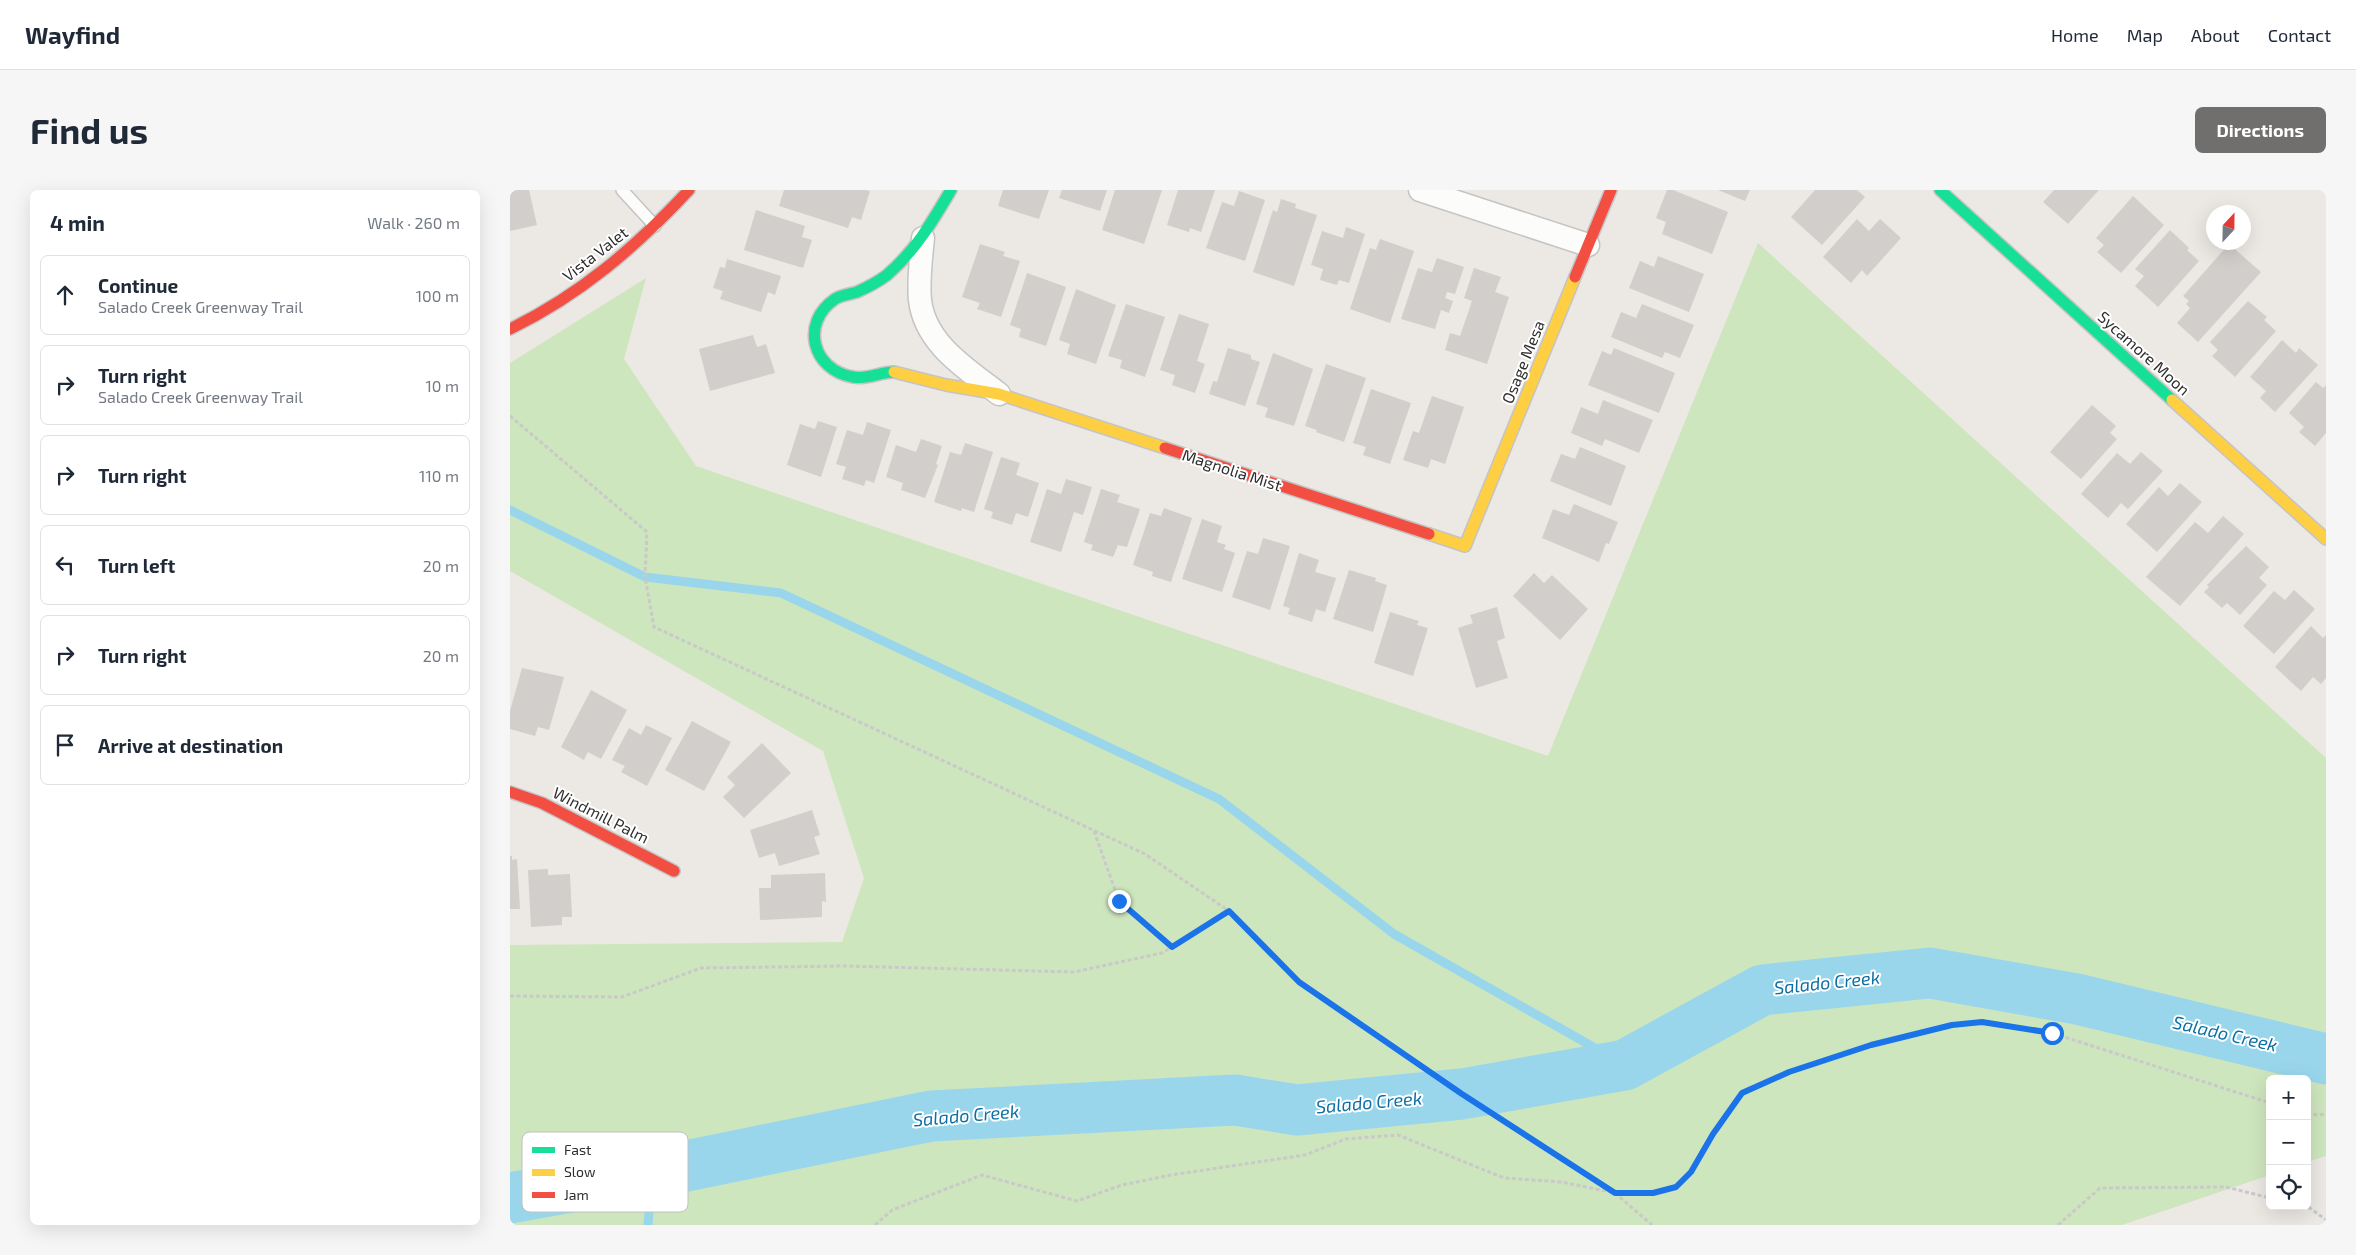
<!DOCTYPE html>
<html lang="en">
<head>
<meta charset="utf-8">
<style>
  :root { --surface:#fff; --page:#f6f6f7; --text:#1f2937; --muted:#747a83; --line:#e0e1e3; --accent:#706f6e }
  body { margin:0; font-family:"Exo 2",sans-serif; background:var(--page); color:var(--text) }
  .controls { position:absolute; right:15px; bottom:15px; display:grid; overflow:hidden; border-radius:8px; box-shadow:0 5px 20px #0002 }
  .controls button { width:45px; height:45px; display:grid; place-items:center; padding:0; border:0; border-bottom:1px solid var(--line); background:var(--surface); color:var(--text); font:25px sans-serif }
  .compass { position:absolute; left:1696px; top:15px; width:45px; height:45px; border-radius:50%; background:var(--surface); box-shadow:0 5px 20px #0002; rotate:22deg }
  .stop { position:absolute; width:15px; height:15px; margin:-11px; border:4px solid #1a73e8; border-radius:50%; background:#fff }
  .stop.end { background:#1a73e8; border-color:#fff; box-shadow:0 1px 5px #0008 }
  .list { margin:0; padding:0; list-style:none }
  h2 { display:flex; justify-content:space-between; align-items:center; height:65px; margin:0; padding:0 20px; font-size:21px }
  h2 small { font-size:16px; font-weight:400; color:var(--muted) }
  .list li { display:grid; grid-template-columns:32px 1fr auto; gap:15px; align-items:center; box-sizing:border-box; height:80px; margin:0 10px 10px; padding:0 10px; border:1px solid var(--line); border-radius:8px }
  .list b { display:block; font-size:19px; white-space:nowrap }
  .list p { margin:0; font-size:16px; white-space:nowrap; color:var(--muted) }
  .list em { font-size:16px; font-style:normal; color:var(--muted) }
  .icon { flex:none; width:28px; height:28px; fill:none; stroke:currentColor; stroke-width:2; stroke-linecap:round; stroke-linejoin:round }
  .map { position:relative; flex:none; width:1816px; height:1035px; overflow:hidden; border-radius:8px }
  header { display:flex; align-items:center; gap:30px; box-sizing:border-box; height:70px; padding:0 25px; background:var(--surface); border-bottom:1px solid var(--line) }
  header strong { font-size:24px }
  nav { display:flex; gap:28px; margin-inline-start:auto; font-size:18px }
  .intro { display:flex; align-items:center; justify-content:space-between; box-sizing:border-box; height:120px; padding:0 30px }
  h1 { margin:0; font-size:35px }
  .button { padding:12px 22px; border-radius:8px; background:var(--accent); color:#fff; font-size:18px; font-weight:700 }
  main { display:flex; gap:30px; padding:0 30px }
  aside { flex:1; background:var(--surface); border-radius:8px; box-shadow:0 5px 20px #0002 }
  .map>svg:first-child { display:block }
  .green { fill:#cee6be }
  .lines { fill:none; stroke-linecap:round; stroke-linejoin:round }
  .stream { stroke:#99d6ec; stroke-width:9 }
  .river { stroke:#99d6ec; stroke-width:51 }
  .building { fill:#d1cecb }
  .lane-casing { stroke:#c5c4c5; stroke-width:14 }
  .street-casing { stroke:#c5c4c5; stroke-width:25 }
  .fast-casing { stroke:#c5c4c5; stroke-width:14 }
  .slow-casing { stroke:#c5c4c5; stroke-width:14 }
  .jam-casing { stroke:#c5c4c5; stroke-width:14 }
  .path { stroke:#c9c9c8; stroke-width:3; stroke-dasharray:4 2.5; stroke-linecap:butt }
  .lane { stroke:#fcfcfb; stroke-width:11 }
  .street { stroke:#fcfcfb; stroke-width:22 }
  .fast { stroke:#16e098; stroke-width:11 }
  .slow { stroke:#ffcf43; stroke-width:11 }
  .jam { stroke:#f24e42; stroke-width:11 }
  .route { stroke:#1a73e8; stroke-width:6 }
  .labels { text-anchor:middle; stroke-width:4; stroke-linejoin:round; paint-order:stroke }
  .street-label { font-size:16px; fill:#2e2e2e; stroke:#fff }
  .water-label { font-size:18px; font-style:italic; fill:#0d6fa3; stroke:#fff }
  .key { fill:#fff; stroke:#c0c0c0; stroke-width:1 }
  .key-label { font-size:14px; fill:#2e2e2e }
</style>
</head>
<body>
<header>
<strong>Wayfind</strong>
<nav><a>Home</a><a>Map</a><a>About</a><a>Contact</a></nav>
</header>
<div class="intro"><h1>Find us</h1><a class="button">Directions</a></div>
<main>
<aside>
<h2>4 min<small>Walk · 260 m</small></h2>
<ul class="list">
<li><svg class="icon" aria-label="ahead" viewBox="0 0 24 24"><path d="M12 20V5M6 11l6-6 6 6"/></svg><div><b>Continue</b><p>Salado Creek Greenway Trail</p></div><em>100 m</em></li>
<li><svg class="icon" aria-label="right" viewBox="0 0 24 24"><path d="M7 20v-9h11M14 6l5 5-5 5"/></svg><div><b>Turn right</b><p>Salado Creek Greenway Trail</p></div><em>10 m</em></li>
<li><svg class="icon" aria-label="right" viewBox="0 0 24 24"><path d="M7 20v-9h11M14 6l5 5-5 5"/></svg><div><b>Turn right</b></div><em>110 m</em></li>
<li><svg class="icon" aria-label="left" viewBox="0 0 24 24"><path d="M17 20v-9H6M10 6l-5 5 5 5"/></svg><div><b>Turn left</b></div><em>20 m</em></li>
<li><svg class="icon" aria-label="right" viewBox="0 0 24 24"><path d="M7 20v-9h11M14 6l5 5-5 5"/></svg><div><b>Turn right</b></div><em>20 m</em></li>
<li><svg class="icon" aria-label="arrive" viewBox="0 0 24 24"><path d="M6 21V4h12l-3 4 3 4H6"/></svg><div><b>Arrive at destination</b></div></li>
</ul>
</aside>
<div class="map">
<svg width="1816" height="1035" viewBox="0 0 1816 1035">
  <rect width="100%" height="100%" fill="#ece8e4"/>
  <!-- green -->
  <path class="green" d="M1248 53 1816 568V966L1797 972V889H1760V985L1612 1035H0V755L332 752 354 688 313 561 0 381V173L136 88 114 169 186 276 1038 566Z"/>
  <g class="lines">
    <!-- stream -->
    <path class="stream" d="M0 320 135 387 271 403 709 609 884 744 1115 875
      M138 1035 142 983"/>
    <!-- river -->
    <path class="river" d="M0 1008 142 983 421 926 725 910 787 920 952 904 1115 875 1252 800 1420 783 1567 809 1816 869"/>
  </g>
  <!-- building -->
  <path class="building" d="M0 0H19L27 35 0 41Z
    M274 0H355L360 1 351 30 342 27 338 38 269 16Z
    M493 0H539L529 29 488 16Z
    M552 0H597L590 21 549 8Z
    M605 0H652L634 54 592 40Z
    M668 0H705L691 42 680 38 679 42 657 35Z
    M1157 0H1163L1218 22 1202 64 1152 44 1156 32 1146 28Z
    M1208 0H1240L1235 11Z
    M1305 0H1347L1355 7 1312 55 1281 27Z
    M1544 0H1589L1558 34 1533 12Z
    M729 1 755 10 735 71 696 58 712 12 724 16Z
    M1623 6 1654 35 1611 83 1587 62 1594 55 1586 48Z
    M771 9 786 14 785 18 807 25 784 96 743 82 763 20 767 22Z
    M246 20 295 36 292 47 302 50 293 78 234 60Z
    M1347 29 1359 41 1370 29 1391 48 1357 86 1352 80 1341 93 1313 67Z
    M836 37 855 44 839 93 829 90 827 95 810 90 813 79 801 75 812 41 833 48Z
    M1660 40 1679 58 1677 60 1689 71 1648 117 1625 96 1634 86 1625 79Z
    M870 49 904 61 880 133 840 119 860 58 866 60Z
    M470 54 495 62 493 66 510 71 491 127 467 119 470 113 452 107Z
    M1719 54 1751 82 1688 152 1667 133 1680 118 1676 114 1679 111 1673 106Z
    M1148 66 1194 84 1179 122 1119 98 1130 71 1144 77Z
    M927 68 954 77 945 104 937 102 935 108 943 111 939 123 931 120 925 139 891 129 908 78 922 82Z
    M217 69 271 86 265 105 258 102 251 122 210 109 213 101 203 98 210 77 215 78Z
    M964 78 991 87 985 102 999 107 977 174 935 160 940 143 950 146 962 111 954 108Z
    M517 83 556 97 536 156 509 147 511 139 500 135Z
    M566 99 606 115 586 174 557 164 560 154 549 150Z
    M1738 111 1757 127 1754 130 1766 141 1725 187 1702 166 1708 160 1700 152Z
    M616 114 655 127 635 187 610 178 612 170 598 166Z
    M1132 114 1184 135 1170 168 1155 162 1152 168 1101 147 1111 122 1126 128Z
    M669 124 699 134 687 171 695 174 685 203 662 195 665 185 650 180Z
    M243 145 247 157 256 154 265 183 200 201 189 159Z
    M1772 150 1786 163 1789 158 1808 175 1765 222 1750 208 1756 201 1740 187Z
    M718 158 741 165V169L750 172 735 216 699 204 703 191 707 192Z
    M1104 158 1165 183 1149 223 1078 195 1092 161 1101 165Z
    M763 163 803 179 784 236 755 227 758 218 746 214Z
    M816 174 856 188 834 252 806 242 807 240 795 236Z
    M1806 192 1813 198 1816 195V243L1805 256 1789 242 1794 237 1779 223Z
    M861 199 901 213 880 274 853 265 856 257 843 253Z
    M922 206 954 217 935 274 921 269 918 278 893 270 903 241 909 243Z
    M1093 210 1143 230 1129 263 1095 249 1092 256 1061 243 1071 217 1088 224Z
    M1582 215 1606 236 1600 243 1607 249 1571 289 1540 262Z
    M308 231 327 237 311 287 277 275 290 234 305 239Z
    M357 232 381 240 364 293 356 290 354 296 332 289 336 277 326 274 337 240 353 245Z
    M411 249 432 256 426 274 428 275 415 308 391 300 393 293 376 287 386 255 406 262Z
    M455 253 483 262 464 322 452 318 451 321 424 312 440 262 451 265Z
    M1070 257 1116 276 1101 316 1040 291 1051 264 1065 269Z
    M1631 262 1653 281 1618 319 1611 313 1598 328 1571 304 1607 263 1620 274Z
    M491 267 510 273 506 285 529 293 518 327 506 323 502 335 481 328 483 322 474 319Z
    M556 289 582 297 573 325 564 322 551 362 520 352 537 299 551 304Z
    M1670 293 1692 312 1647 362 1616 334 1649 297 1658 306Z
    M591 299 610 305 607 312 630 319 617 357 608 355 603 367 581 360 583 355 574 352Z
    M1064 314 1108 332 1099 354 1096 353 1089 372 1032 348 1043 319 1059 325Z
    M654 318 682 328 661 392 642 386 643 382 623 375 640 323 651 326Z
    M1713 326 1734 344 1670 416 1636 387 1685 332 1698 343Z
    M692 329 712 336 707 352 716 355 714 359 725 363 712 402 672 389Z
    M753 348 780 356 760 420 722 407 737 361 748 364Z
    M1736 356 1759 377 1749 388 1757 395 1730 425 1717 413 1712 418 1694 402 1699 397 1697 395Z
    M789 363 809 370 805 382 826 388 815 422 806 419 802 432 778 424 780 418 773 416Z
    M839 380 866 388 865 391 877 395 863 442 823 429Z
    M1024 383 1034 393 1042 385 1078 419 1050 450 1003 406Z
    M1784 400 1805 419 1764 464 1733 436 1764 401 1775 410Z
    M987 417 995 448 987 451 998 488 966 498 948 438 963 433 960 425Z
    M880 422 909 431 907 435 918 438 903 486 864 473Z
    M1801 436 1813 448 1816 445V488L1811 494 1803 487 1791 501 1765 477Z
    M12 478 54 487 39 540 28 537 25 546 0 539V521Z
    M81 500 117 520 91 569 78 562 74 570 51 557Z
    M182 531 221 552 194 601 155 580Z
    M136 535 162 548 137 596 111 582 115 576 102 570 119 538 131 545Z
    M252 553 281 583 234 628 213 607 225 595 217 587Z
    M302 620 310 645 304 647 310 664 269 676 265 663 249 668 240 640Z
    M0 666H2V670L7 669 10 719H0Z
    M38 679V685L60 684 62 727H52V735L21 737 18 680Z
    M315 683 316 712 312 711V727L250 730 249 698H261V685Z"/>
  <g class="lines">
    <!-- lane casing -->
    <g class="lane-casing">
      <path id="lane" d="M112 0 145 36"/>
    </g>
    <!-- street casing -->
    <g class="street-casing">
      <path id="street" d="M910 0 1078 55
        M413 48C411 68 408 90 410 110 415 154 457 179 489 204"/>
    </g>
    <!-- fast casing -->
    <g class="fast-casing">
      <path id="fast" d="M1430 0 1662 210
        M384 182C369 182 358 190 343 187 302 180 290 133 325 109 331 105 340 104 347 102 356 98 369 91 377 85 406 60 422 32 441 0"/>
    </g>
    <!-- slow casing -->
    <g class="slow-casing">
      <path id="slow" d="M384 182 436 195 489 204 655 258
        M1662 210 1816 349
        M919 344 955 356 1065 87"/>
    </g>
    <!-- jam casing -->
    <g class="jam-casing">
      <path id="jam" d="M1065 87 1101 0
        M0 139C70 105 126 57 179 0
        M655 258 919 344
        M0 602 32 613 164 681"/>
    </g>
    <!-- path -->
    <path class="path" d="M0 226 137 342 135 387 144 437 635 664 719 721 789 792 952 904 1105 1003 1142 1035
      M584 641 609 711 661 757
      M0 806 112 807 191 778 335 776 564 782 652 763 719 721
      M1797 923 1807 925 1816 924
      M1792 1016 1800 1018 1816 1030
      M365 1035 382 1020 472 985 567 1011 612 995 661 985 795 965 836 949 888 945 994 988 1052 992 1105 1003H1143L1166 997 1181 982 1203 944 1233 903 1279 882 1361 855 1442 835 1472 832 1542 843 1760 913
      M1548 1035 1590 998 1716 997 1760 1008"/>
    <!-- lane -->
    <use href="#lane" class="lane"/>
    <!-- street -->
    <use href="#street" class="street"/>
    <!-- fast -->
    <use href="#fast" class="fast"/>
    <!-- slow -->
    <use href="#slow" class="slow"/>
    <!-- jam -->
    <use href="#jam" class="jam"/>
  </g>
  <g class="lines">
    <!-- route -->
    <path class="route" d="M609 711 662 757 719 721 789 792 952 904 1105 1003H1143L1166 997 1181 982 1203 944 1232 903 1279 882 1361 855 1442 835 1472 832 1542 843"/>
  </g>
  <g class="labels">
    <!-- street labels -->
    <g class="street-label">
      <text transform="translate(85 64) rotate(-38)" y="6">Vista Valet</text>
      <text transform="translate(1634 163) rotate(42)" y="6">Sycamore Moon</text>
      <text transform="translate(1013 172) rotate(-68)" y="6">Osage Mesa</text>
      <text transform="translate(722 280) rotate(18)" y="6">Magnolia Mist</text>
      <text transform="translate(91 625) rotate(27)" y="6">Windmill Palm</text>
    </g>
    <!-- water labels -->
    <g class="water-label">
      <text transform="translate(1317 793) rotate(-6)" y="6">Salado Creek</text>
      <text transform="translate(1715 844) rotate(13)" y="6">Salado Creek</text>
      <text transform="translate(859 913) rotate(-5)" y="6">Salado Creek</text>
      <text transform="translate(456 926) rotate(-5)" y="6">Salado Creek</text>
    </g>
  </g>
  <!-- legend -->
  <rect x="12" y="942" width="166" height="80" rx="8" class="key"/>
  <rect x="22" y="957" width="23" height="6" fill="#16e098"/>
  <rect x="22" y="979" width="23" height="7" fill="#ffcf43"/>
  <rect x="22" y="1002" width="23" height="6" fill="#f24e42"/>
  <g class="key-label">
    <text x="54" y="965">Fast</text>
    <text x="54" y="987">Slow</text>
    <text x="54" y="1010">Jam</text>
  </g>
</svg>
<div class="controls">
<button>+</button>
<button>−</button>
<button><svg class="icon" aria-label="locate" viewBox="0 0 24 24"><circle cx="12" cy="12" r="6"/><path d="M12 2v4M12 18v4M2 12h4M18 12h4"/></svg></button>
</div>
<svg class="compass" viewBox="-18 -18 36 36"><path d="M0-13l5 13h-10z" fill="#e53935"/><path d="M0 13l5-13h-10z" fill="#747a83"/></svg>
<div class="stop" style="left:1542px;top:843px"></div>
<div class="stop end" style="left:609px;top:711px"></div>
</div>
</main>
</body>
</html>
